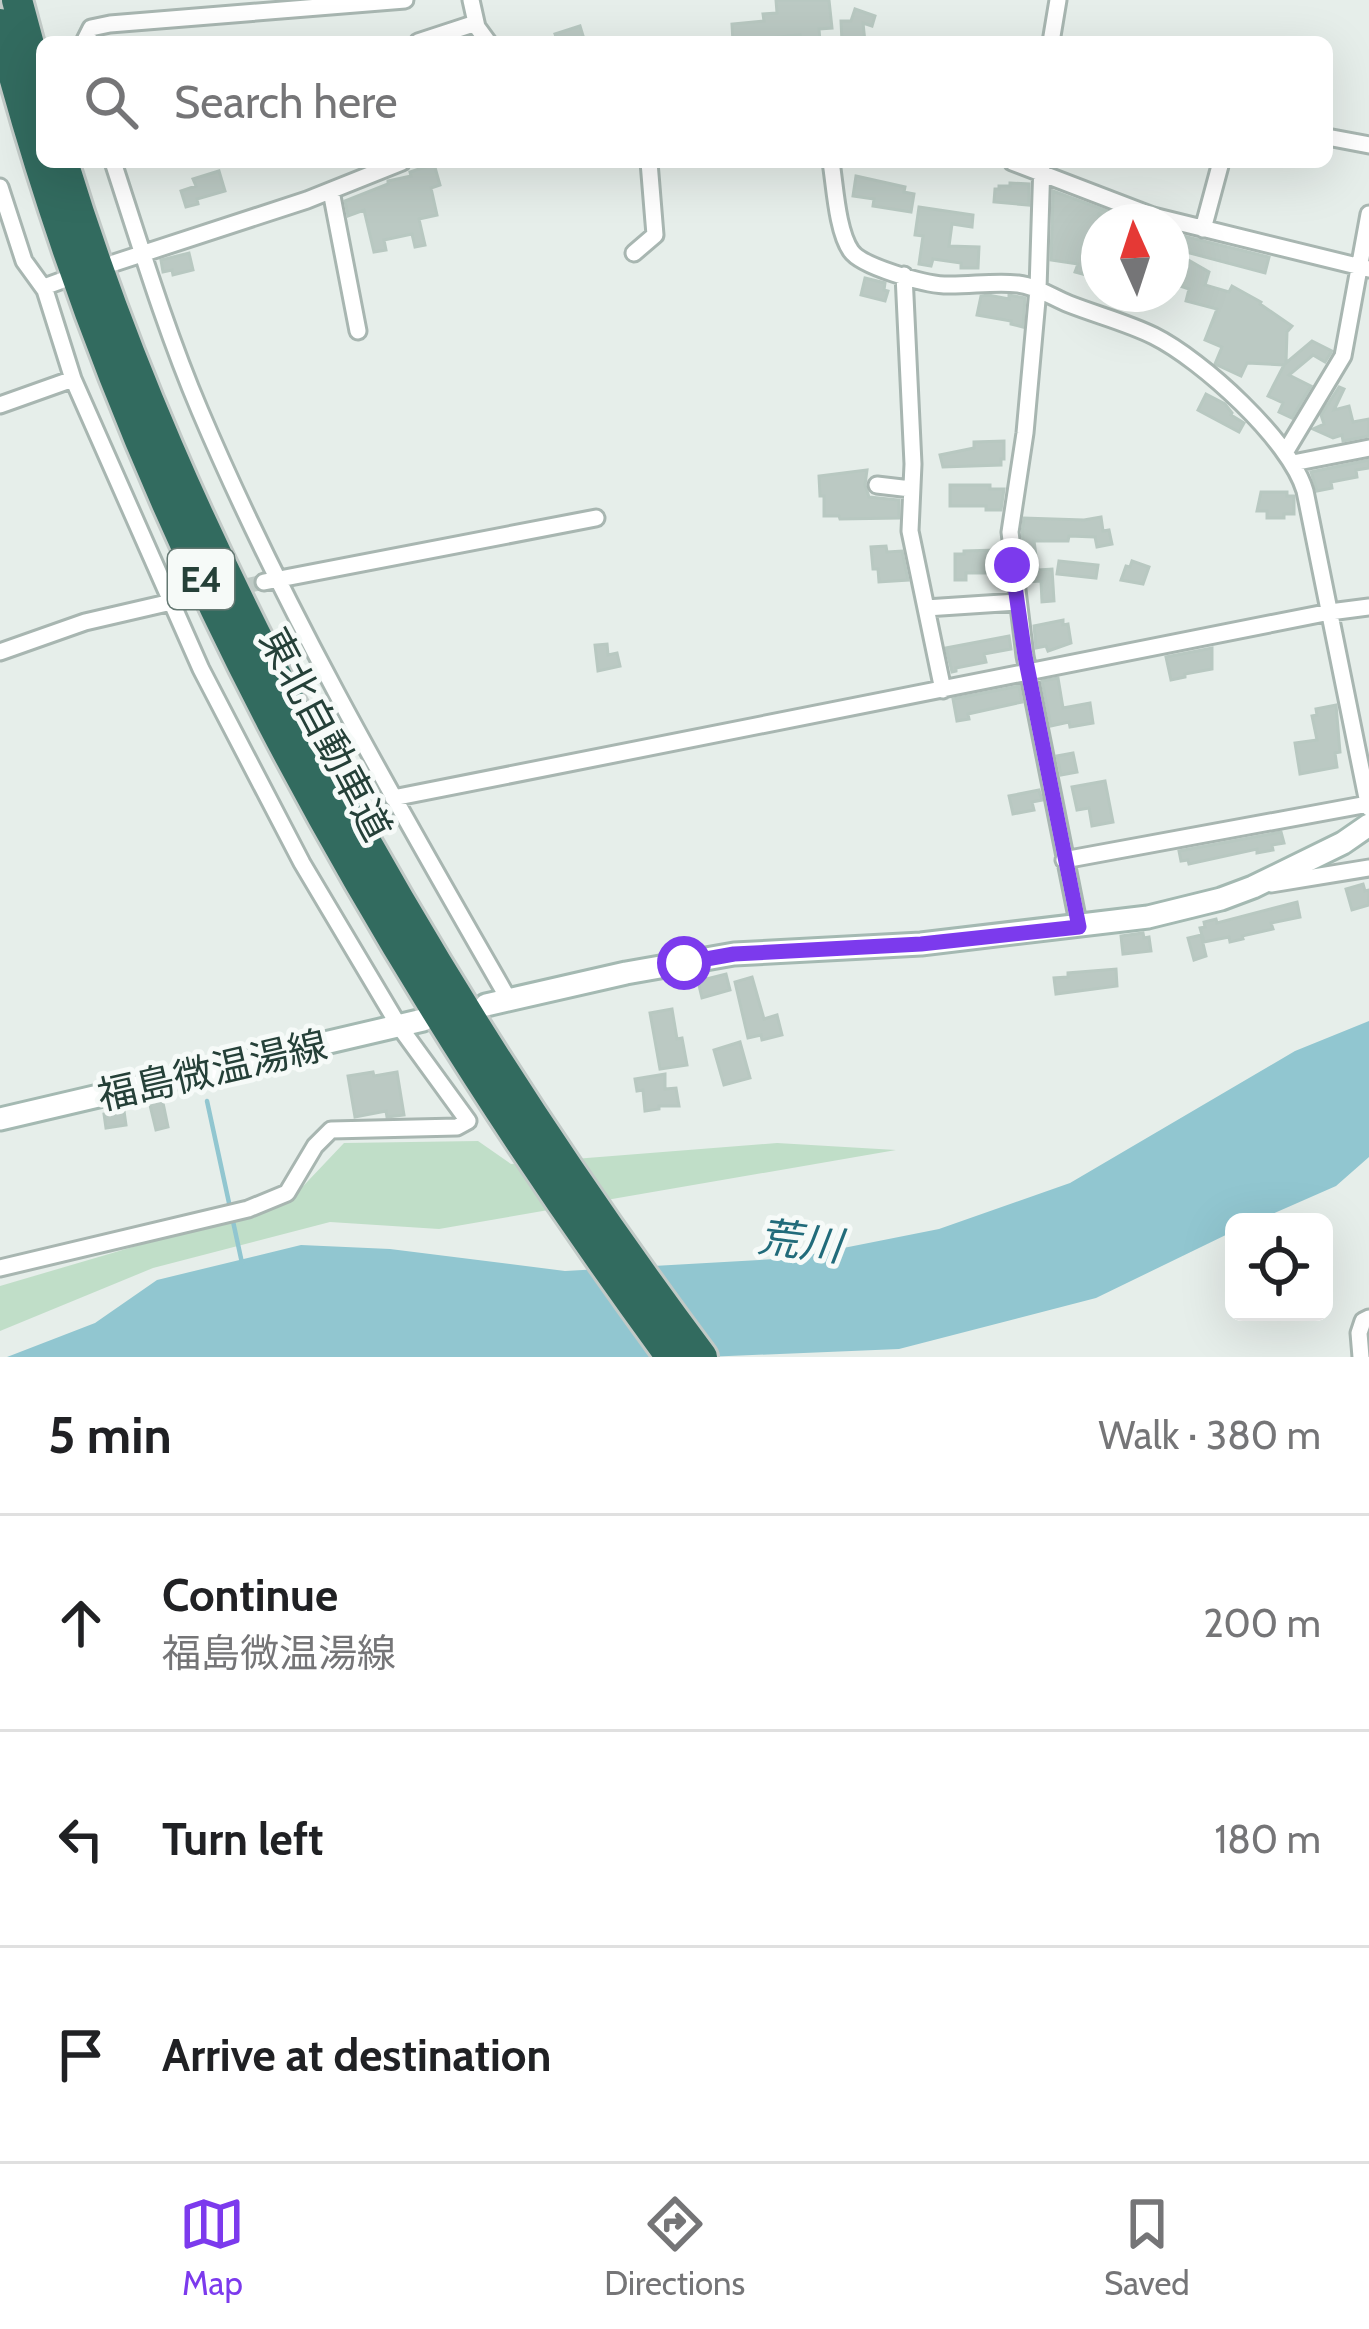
<!DOCTYPE html>
<html lang="en">
<head>
<meta charset="utf-8">
<style>
  :root { --surface:#fff; --page:#f2f2f2; --text:#202124; --muted:#757577; --line:#e0e0e0; --accent:#7c3aed }
  body { margin:0; font-family:Cabin,"Noto Sans JP",sans-serif; background:var(--page); color:var(--text) }
  .controls { position:absolute; right:36px; bottom:36px; display:grid; overflow:hidden; border-radius:18px; box-shadow:0 12px 48px #0002 }
  .controls button { width:108px; height:108px; display:grid; place-items:center; padding:0; border:0; border-bottom:3px solid var(--line); background:var(--surface); color:var(--text); font:60px sans-serif }
  .compass { position:absolute; left:1081px; top:204px; width:108px; height:108px; border-radius:50%; background:var(--surface); box-shadow:0 12px 48px #0002; rotate:357deg }
  .stop { position:absolute; width:36px; height:36px; margin:-27px; border:9px solid #7c3aed; border-radius:50%; background:#fff }
  .stop.end { background:#7c3aed; border-color:#fff; box-shadow:0 3px 12px #0008 }
  .list { margin:0; padding:0; list-style:none }
  h2 { display:flex; justify-content:space-between; align-items:center; height:156px; margin:0; padding:0 48px; font-size:51px }
  h2 small { font-size:39px; font-weight:400; color:var(--muted) }
  .list li { display:grid; grid-template-columns:78px 1fr auto; gap:36px; align-items:center; box-sizing:border-box; height:216px; padding:0 48px; border-top:3px solid var(--line) }
  .list b { display:block; font-size:45px; white-space:nowrap }
  .list p { margin:0; font-size:39px; white-space:nowrap; color:var(--muted) }
  .list em { font-size:39px; font-style:normal; color:var(--muted) }
  .icon { flex:none; width:66px; height:66px; fill:none; stroke:currentColor; stroke-width:2; stroke-linecap:round; stroke-linejoin:round }
  .map { position:relative; flex:none; width:1369px; height:1357px; overflow:hidden }
  .search { position:absolute; background:var(--surface); box-shadow:0 12px 48px #0002; left:36px; right:36px; top:36px; height:132px; display:flex; align-items:center; gap:30px; box-sizing:border-box; padding:0 42px; border-radius:18px; color:var(--muted); font-size:45px }
  .sheet { height:804px; background:var(--surface) }
  nav { display:flex; justify-content:space-around; align-items:center; box-sizing:border-box; height:168px; border-top:3px solid var(--line); background:var(--surface); font-size:33px; color:var(--muted) }
  nav a { display:grid; justify-items:center; gap:6px }
  nav .on { color:var(--accent) }
  .map>svg:first-child { display:block }
  .green { fill:#c0dec8 }
  .water { fill:#91c6d0 }
  .lines { fill:none; stroke-linecap:round; stroke-linejoin:round }
  .stream { stroke:#91c6d0; stroke-width:4.5 }
  .building { fill:#bbc9c3; stroke:#b8c8c1; stroke-width:3 }
  .minor-tunnel { stroke:#bfcbc6; stroke-width:15; stroke-dasharray:15 8; stroke-linecap:butt }
  .minor-casing { stroke:#a8b6b1; stroke-width:21 }
  .secondary-casing { stroke:#a4b9b2; stroke-width:27 }
  .motorway-casing { stroke:#c2cac7; stroke-width:36 }
  .minor { stroke:#fff; stroke-width:15 }
  .secondary { stroke:#fff; stroke-width:21 }
  .motorway { stroke:#326b5f; stroke-width:30 }
  .route { stroke:#7c3aed; stroke-width:15 }
  .labels { text-anchor:middle; stroke-width:10; stroke-linejoin:round; paint-order:stroke }
  .shield { fill:#f6faf8; stroke:#647872; stroke-width:3 }
  .shield-label { font-size:36px; font-weight:bold; fill:#254038 }
  .street-label { font-size:39px; fill:#254038; stroke:#f6faf8 }
  .water-label { font-size:42px; font-style:italic; fill:#216b7a; stroke:#f6faf8 }
</style>
</head>
<body>
<div class="map">
<svg width="1369" height="1357" viewBox="0 0 1369 1357">
  <rect width="100%" height="100%" fill="#e6eeea"/>
  <!-- green -->
  <path class="green" d="M478 1141 511 1164 777 1143 896 1150 439 1229 330 1222 153 1268 0 1331V1286L289 1201 344 1143Z"/>
  <!-- water -->
  <path class="water" d="M1369 1021V1157L1336 1186 1254 1222H1234V1231L1096 1298 899 1349 705 1357H7L95 1323 157 1280 301 1245 390 1249 565 1271 793 1258 939 1229 1070 1183 1295 1051Z"/>
  <g class="lines">
    <!-- stream -->
    <path class="stream" d="M207 1101 242 1263"/>
  </g>
  <!-- building -->
  <path class="building" d="M776 0H829L832 28 819 29 820 42H801L800 35 768 38V42H733L732 24 764 21 763 14 777 13Z
    M855 9 875 16 872 26 863 23 865 42H842L841 21H851Z
    M580 26 584 39 558 42 555 34Z
    M434 164 440 185 431 188 437 215 419 219 425 245 415 247 412 234 384 240 386 250 374 252 364 210 348 216 345 201 388 184V181L411 176 410 172Z
    M219 171 225 191 197 199 198 204 186 207 181 191 196 186 193 179Z
    M856 176 905 187 904 192 914 194 911 212 873 206 874 199 853 196Z
    M1010 183 1029 184V205L994 202 995 189H999V186H1010Z
    M1053 191 1121 216 1118 222 1099 214V269L1095 268 1093 277 1075 272 1078 264 1051 260Z
    M919 207 973 215 972 227 952 224 949 246 979 247 978 268H961V263L933 259 931 266 919 264 923 236 915 235Z
    M1171 233 1269 257 1265 273 1171 248Z
    M1171 250 1209 272 1205 285 1229 292 1232 286 1261 302 1260 304 1292 326 1287 332 1286 363 1312 341 1332 351 1325 362 1313 355 1289 375 1311 386 1292 418 1279 412 1283 403 1268 396 1284 365 1247 363 1241 376 1215 364 1222 347 1205 340 1217 309 1186 301 1189 289 1171 283Z
    M189 253 193 270 173 275 172 270 163 272 161 260Z
    M865 278 885 283 884 290 888 291 885 301 861 295Z
    M988 295 1009 299V295L1025 298 1023 327 1011 324V321L977 315 981 296Z
    M1339 387 1344 389 1334 410 1349 406 1353 422 1369 419V436L1343 441 1342 435 1333 438 1313 429 1324 424 1321 415Z
    M1206 394 1225 404 1232 413 1231 415 1244 423 1239 432 1198 410Z
    M1004 441V459H1001V465L943 467 940 455 974 448V442Z
    M1369 460V468L1356 470 1357 477 1331 482 1332 488 1317 491 1311 472Z
    M867 470 865 485 869 497 899 500V518L840 519 839 516H824V496H820L819 476Z
    M950 485H990V489H1004L1001 510H986V506H950Z
    M1261 492H1287V496H1294V514H1284V518H1267V511H1257Z
    M1101 517 1103 531 1109 530 1112 544 1097 547 1095 537 1069 536 1068 541H1034L1038 570 1052 569 1054 601 1042 602 1041 581 1028 582 1022 532 1024 518 1084 520Z
    M886 546 887 552 902 551 908 580 879 582 878 569H873L871 547Z
    M997 550V566H992V570H986V573H966V580H955V554H964V551Z
    M1059 561 1098 565 1096 578 1057 574Z
    M1132 561 1149 567 1143 584 1121 580 1126 566 1130 567Z
    M1063 620V625L1068 624 1071 643 1048 651 1046 646 1036 648 1034 626Z
    M1009 636 1011 649 984 654 986 662 956 668V671L952 672 946 648Z
    M607 644 608 655 617 653 620 666 598 671 595 645Z
    M1212 648V669L1185 674V677L1171 680 1166 657Z
    M1058 678 1063 708 1090 703 1093 723 1070 727 1069 722 1051 726 1042 681Z
    M1019 686 1022 702 968 714 969 719 957 721 953 699Z
    M1336 705 1340 752 1335 753 1337 767 1300 774 1295 743 1317 740 1312 716 1317 715 1316 709Z
    M1073 753 1077 772 1061 775 1057 756Z
    M1105 781 1113 822 1092 826 1089 808 1077 810 1072 787Z
    M1039 790 1042 800 1032 802 1034 810 1013 814 1009 796Z
    M1281 832 1284 843 1272 845 1273 850 1257 853V849L1189 864 1188 860 1181 861 1179 851Z
    M1363 884 1365 891 1369 890V905L1352 910 1346 889Z
    M1297 902 1300 917 1271 923 1273 929 1242 936 1243 939 1230 942 1229 937 1204 942 1200 928 1205 927 1204 922 1216 919 1217 923Z
    M1143 933 1144 938 1149 937 1151 951 1123 954 1121 936Z
    M1201 935 1206 956 1194 960 1188 938Z
    M1116 969 1117 986 1056 994 1054 978 1068 977V973Z
    M726 974 730 990 702 998 698 981Z
    M752 977 764 1019 777 1015 782 1035 762 1040 761 1035 748 1038 735 982Z
    M672 1009 677 1039 682 1038 687 1065 660 1069 650 1013Z
    M740 1042 750 1078 724 1085 714 1050Z
    M373 1072 374 1076 397 1072 404 1115 387 1117 386 1111 355 1117 348 1076Z
    M665 1074V1089L676 1088 679 1106H659V1109L645 1111 643 1090 637 1091 635 1079Z
    M162 1098 168 1127 156 1130 149 1101Z
    M124 1111 126 1125 106 1128 104 1114Z"/>
  <g class="lines">
    <!-- minor-tunnel -->
    <path class="minor-tunnel" d="M180 600 264 582"/>
    <!-- minor casing -->
    <g class="minor-casing">
      <path id="minor" d="M471 0 477 27 488 42
        M84 42 91 28 110 24 405 0
        M418 42 476 23
        M1051 42 1058 0
        M1327 137 1369 145
        M113 162C140 245 166 331 200 411 287 616 399 808 509 1000
        M831 162C835 186 837 231 851 251 862 267 925 284 944 285 969 286 994 281 1018 284 1036 286 1052 297 1069 304 1097 315 1128 323 1154 336 1202 360 1290 440 1305 491L1369 808
        M1012 162 1153 216 1369 269
        M1042 162 1038 289 1025 433 1010 532 1025 656 1079 927
        M0 187 24 261 45 290 73 379 201 669 302 863 399 1026 468 1121 457 1127 331 1130 315 1146 287 1193 248 1209 0 1268
        M331 191 358 331
        M1203 229 1221 162
        M634 253 655 235 649 162
        M114 263 307 200 402 162
        M904 275 913 464 910 531 943 690
        M44 287 63 280
        M0 405 73 379
        M1286 451 1343 356 1369 214
        M1293 463 1369 448
        M877 485 911 489
        M264 582 596 518
        M926 608 1017 602
        M0 652 85 622 180 600
        M393 798 1330 612 1369 607
        M1064 860 1368 804
        M1271 884 1369 868
        M1361 1357 1359 1333 1363 1321 1369 1318"/>
    </g>
    <!-- secondary casing -->
    <g class="secondary-casing">
      <path id="secondary" d="M486 1005 626 973 734 954 921 944 1148 917 1221 899 1253 887 1343 843 1369 825
        M0 1119 423 1020"/>
    </g>
    <!-- motorway casing -->
    <g class="motorway-casing">
      <path id="motorway" d="M17 0 42 93
        M0 24C124 510 377 955 671 1357
        M63 162C123 359 204 539 300 721 417 944 552 1156 702 1357"/>
    </g>
    <!-- minor -->
    <use href="#minor" class="minor"/>
    <!-- secondary -->
    <use href="#secondary" class="secondary"/>
    <!-- motorway -->
    <use href="#motorway" class="motorway"/>
  </g>
  <g class="lines">
    <!-- route -->
    <path class="route" d="M684 963 734 954 921 944 1079 927 1025 656 1012 565"/>
  </g>
  <g class="labels">
    <!-- shield labels -->
    <rect class="shield" x="168" y="549" width="66" height="60" rx="9"/>
    <g class="shield-label">
      <text x="201" y="592">E4</text>
    </g>
    <!-- street labels -->
    <g class="street-label">
      <text transform="translate(326 734) rotate(62)" y="14">東北自動車道</text>
      <text transform="translate(212 1070) rotate(-13)" y="14">福島微温湯線</text>
    </g>
    <!-- water labels -->
    <g class="water-label">
      <text transform="translate(800 1241) rotate(7)" y="15">荒川</text>
    </g>
  </g>
</svg>
<div class="controls">
<button><svg class="icon" aria-label="locate" viewBox="0 0 24 24"><circle cx="12" cy="12" r="6"/><path d="M12 2v4M12 18v4M2 12h4M18 12h4"/></svg></button>
</div>
<svg class="compass" viewBox="-18 -18 36 36"><path d="M0-13l5 13h-10z" fill="#e53935"/><path d="M0 13l5-13h-10z" fill="#757577"/></svg>
<div class="stop" style="left:684px;top:963px"></div>
<div class="stop end" style="left:1012px;top:565px"></div>
<div class="search"><svg class="icon" aria-label="search" viewBox="0 0 24 24"><circle cx="10" cy="10" r="6"/><path d="M15 15l6 6"/></svg>Search here</div>
</div>
<section class="sheet">
<h2>5 min<small>Walk · 380 m</small></h2>
<ul class="list">
<li><svg class="icon" aria-label="ahead" viewBox="0 0 24 24"><path d="M12 20V5M6 11l6-6 6 6"/></svg><div><b>Continue</b><p>福島微温湯線</p></div><em>200 m</em></li>
<li><svg class="icon" aria-label="left" viewBox="0 0 24 24"><path d="M17 20v-9H6M10 6l-5 5 5 5"/></svg><div><b>Turn left</b></div><em>180 m</em></li>
<li><svg class="icon" aria-label="arrive" viewBox="0 0 24 24"><path d="M6 21V4h12l-3 4 3 4H6"/></svg><div><b>Arrive at destination</b></div></li>
</ul>
</section>
<nav>
<a class="on"><svg class="icon" aria-label="map" viewBox="0 0 24 24"><path d="M3 6l6-2 6 2 6-2v14l-6 2-6-2-6 2zM9 4v14M15 6v14"/></svg>Map</a>
<a><svg class="icon" aria-label="directions" viewBox="0 0 24 24"><path d="M12 3l9 9-9 9-9-9zM9 14v-3h6M13 9l2 2-2 2"/></svg>Directions</a>
<a><svg class="icon" aria-label="saved" viewBox="0 0 24 24"><path d="M7 4h10v16l-5-4-5 4z"/></svg>Saved</a>
</nav>
</body>
</html>
